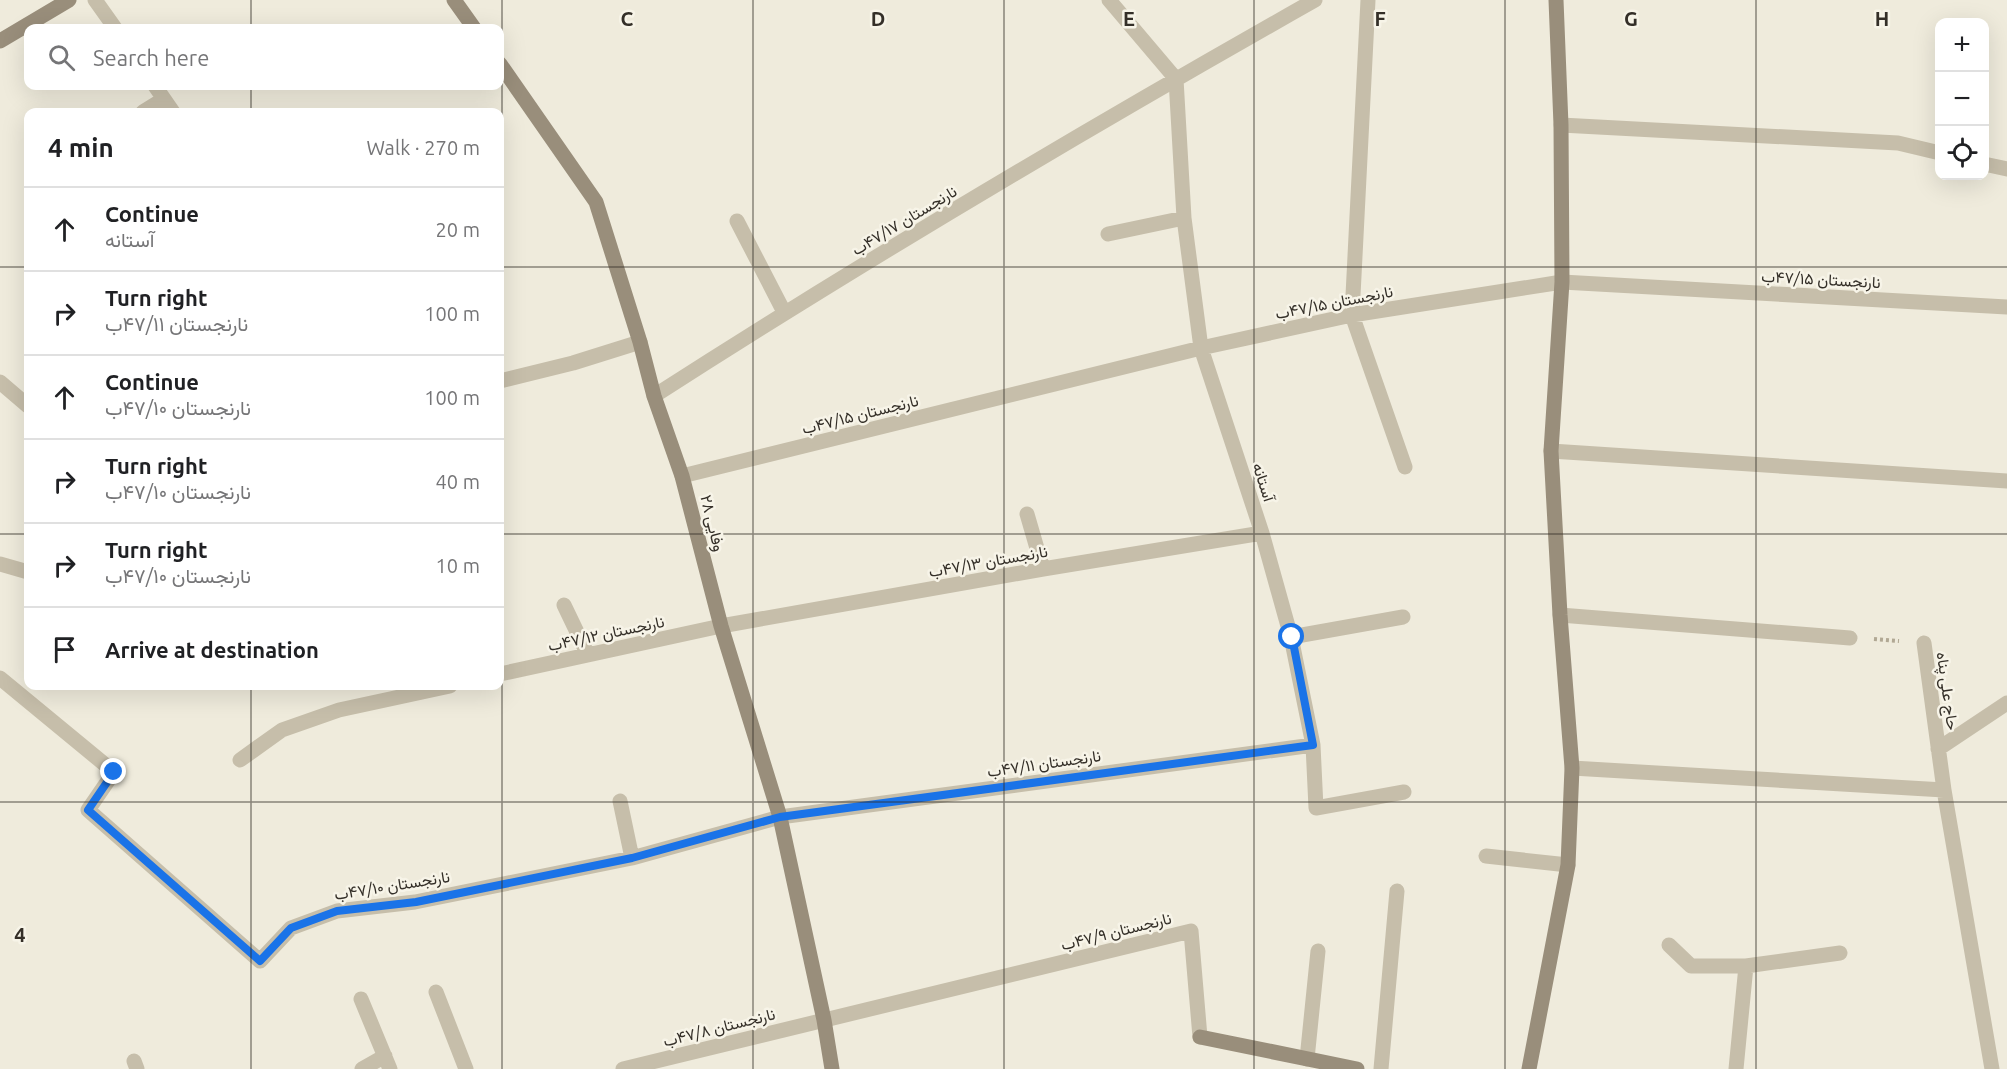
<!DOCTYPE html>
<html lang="en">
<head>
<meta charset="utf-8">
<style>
  :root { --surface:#fff; --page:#f2f2f2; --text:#202124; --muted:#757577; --line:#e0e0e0 }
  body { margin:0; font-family:Ubuntu,Vazirmatn,sans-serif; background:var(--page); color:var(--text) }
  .controls { position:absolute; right:18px; top:18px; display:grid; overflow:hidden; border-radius:12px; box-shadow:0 6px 24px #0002 }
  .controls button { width:54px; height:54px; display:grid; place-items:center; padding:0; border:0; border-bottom:2px solid var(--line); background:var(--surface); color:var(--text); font:30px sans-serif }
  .stop { position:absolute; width:18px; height:18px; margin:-14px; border:4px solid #1a73e8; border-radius:50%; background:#fff }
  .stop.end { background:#1a73e8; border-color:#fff; box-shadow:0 2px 6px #0008 }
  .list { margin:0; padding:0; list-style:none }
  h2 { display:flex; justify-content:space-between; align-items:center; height:78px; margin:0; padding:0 24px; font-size:26px }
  h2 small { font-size:20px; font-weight:400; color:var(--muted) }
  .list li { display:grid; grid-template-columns:39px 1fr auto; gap:18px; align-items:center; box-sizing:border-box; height:84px; padding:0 24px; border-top:2px solid var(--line) }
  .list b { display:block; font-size:22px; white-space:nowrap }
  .list p { margin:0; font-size:20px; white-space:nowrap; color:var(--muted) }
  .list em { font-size:20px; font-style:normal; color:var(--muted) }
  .icon { flex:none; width:33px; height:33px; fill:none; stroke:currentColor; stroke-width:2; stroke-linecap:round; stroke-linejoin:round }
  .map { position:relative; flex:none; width:2007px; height:1069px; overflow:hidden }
  .search { position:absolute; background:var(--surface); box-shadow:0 6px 24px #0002; left:24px; top:24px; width:480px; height:66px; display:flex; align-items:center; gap:15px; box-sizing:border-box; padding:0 21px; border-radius:12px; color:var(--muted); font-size:22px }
  .panel { position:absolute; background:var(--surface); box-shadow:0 6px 24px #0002; left:24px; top:108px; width:480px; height:582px; border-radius:12px }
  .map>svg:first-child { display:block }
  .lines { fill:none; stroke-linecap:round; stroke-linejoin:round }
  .path { stroke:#b1a894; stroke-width:4; stroke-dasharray:3 3; stroke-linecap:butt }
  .street { stroke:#c6beaa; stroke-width:15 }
  .secondary { stroke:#998e7b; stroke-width:15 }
  .route { stroke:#1a73e8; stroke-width:8 }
  .grid { fill:none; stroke:#342f28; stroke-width:1.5; stroke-opacity:0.55 }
  .labels { text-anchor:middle; stroke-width:5; stroke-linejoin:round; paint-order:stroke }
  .street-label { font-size:16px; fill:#342f28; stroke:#f7f4e8 }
  .grid-label { font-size:20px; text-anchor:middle; font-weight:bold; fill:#342f28; stroke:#f7f4e8; stroke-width:5; stroke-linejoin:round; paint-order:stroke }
</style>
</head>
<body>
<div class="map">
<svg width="2007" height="1069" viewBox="0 0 2007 1069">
  <rect width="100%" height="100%" fill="#efebdc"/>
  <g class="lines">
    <!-- path -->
    <path class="path" d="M1874 639 1899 641"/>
    <!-- street -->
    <path class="street" d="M95 0 115 28
      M1109 0 1176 79
      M1368 0 1352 315 1405 467
      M1176 79 1184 218 1201 348 1262 533 1291 637 1313 745 1316 808 1404 792
      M155 86 173 112
      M143 112 164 99
      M1561 125 1898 143 1940 153
      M1984 164 2007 169
      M737 221 784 312
      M1108 234 1184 218
      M500 381 573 363 640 342
      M0 382 28 406
      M654 396C870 257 1092 126 1315 0
      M1551 451 2007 481
      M682 476 1201 348 1352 315 1562 282 2007 307
      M1027 514 1043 569
      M0 564 28 572
      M564 605 588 655
      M1560 615 1850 638
      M1291 637 1403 617
      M1924 643 1944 790 1992 1069
      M500 674 721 626 1043 569 1262 533
      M0 678 114 772 88 810 260 961 291 928 337 911 415 902 632 858 780 817 1313 745
      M1938 749 2007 703
      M240 760 282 730 339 710 450 686
      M1572 768 1944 790
      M620 801 632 858
      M1486 856 1568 865
      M1669 945 1691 966H1746L1840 953
      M436 992 466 1069
      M361 999 390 1069
      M1307 1059 1318 951
      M134 1061 137 1069
      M362 1069 385 1056
      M623 1069 1191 931 1200 1037
      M1381 1069 1397 891
      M1736 1069 1746 966"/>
    <!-- secondary -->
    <path class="secondary" d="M454 0 474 28
      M0 41 69 0
      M500 64 596 202 640 342 654 396 682 476 721 626 780 817 824 1020 832 1069
      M1200 1037 1357 1069
      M1529 1069 1568 865 1572 768 1560 615 1551 451 1562 282 1561 125 1556 0"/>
  </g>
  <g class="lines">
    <!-- route -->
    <path class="route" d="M114 772 88 810 260 961 291 928 337 911 416 902 632 858 780 817 1313 745 1292 637"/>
  </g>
  <!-- grid -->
  <path class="grid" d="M251 0V28M502 0V1069M753 0V1069M1004 0V1069M1254 0V1069M1505 0V1069M1756 0V1069M251 86V112M0 267H28M500 267H2007M0 534H28M500 534H2007M251 686V1069M0 802H2007"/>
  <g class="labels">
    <!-- street labels -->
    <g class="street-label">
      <text transform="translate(904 220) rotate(-31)" y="6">نارنجستان ۴۷/۱۷ب</text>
      <text transform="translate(1821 279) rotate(3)" y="6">نارنجستان ۴۷/۱۵ب</text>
      <text transform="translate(1334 302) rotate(-11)" y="6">نارنجستان ۴۷/۱۵ب</text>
      <text transform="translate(860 414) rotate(-14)" y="6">نارنجستان ۴۷/۱۵ب</text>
      <text transform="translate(1264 482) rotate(72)" y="6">آستانه</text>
      <text transform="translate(713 523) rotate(76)" y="6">وفایی ۲۸</text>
      <text transform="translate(988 561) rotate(-10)" y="6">نارنجستان ۴۷/۱۳ب</text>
      <text transform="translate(606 633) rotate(-12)" y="6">نارنجستان ۴۷/۱۲ب</text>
      <text transform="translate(1948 691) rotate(82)" y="6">حاج علی پناه</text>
      <text transform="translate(1044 763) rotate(-8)" y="6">نارنجستان ۴۷/۱۱ب</text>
      <text transform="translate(392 885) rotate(-9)" y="6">نارنجستان ۴۷/۱۰ب</text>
      <text transform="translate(1116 931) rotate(-14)" y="6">نارنجستان ۴۷/۹ب</text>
      <text transform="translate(719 1027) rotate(-14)" y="6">نارنجستان ۴۷/۸ب</text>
    </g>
  </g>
  <g class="grid-label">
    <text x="627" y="26">C</text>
    <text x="878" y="26">D</text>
    <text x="1129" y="26">E</text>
    <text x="1380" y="26">F</text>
    <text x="1631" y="26">G</text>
    <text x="1882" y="26">H</text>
    <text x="20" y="942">4</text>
  </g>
</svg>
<div class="controls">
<button>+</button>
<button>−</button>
<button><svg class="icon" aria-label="locate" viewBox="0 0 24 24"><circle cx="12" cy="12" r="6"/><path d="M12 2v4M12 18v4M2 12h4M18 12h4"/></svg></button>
</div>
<div class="stop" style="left:1292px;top:637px"></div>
<div class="stop end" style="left:114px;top:772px"></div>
<div class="search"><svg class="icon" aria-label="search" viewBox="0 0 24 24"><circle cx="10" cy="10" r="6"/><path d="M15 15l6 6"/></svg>Search here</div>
<section class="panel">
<h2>4 min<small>Walk · 270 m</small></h2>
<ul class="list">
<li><svg class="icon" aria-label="ahead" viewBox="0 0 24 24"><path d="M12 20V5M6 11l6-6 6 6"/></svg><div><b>Continue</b><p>آستانه</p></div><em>20 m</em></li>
<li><svg class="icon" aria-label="right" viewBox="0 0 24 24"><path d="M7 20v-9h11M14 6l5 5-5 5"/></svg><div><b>Turn right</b><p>نارنجستان ۴۷/۱۱ب</p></div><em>100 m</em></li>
<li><svg class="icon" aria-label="ahead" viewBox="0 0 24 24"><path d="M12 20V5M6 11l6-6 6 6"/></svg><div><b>Continue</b><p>نارنجستان ۴۷/۱۰ب</p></div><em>100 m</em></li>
<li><svg class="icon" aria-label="right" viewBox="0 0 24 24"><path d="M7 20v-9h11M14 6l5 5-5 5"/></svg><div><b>Turn right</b><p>نارنجستان ۴۷/۱۰ب</p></div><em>40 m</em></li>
<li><svg class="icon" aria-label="right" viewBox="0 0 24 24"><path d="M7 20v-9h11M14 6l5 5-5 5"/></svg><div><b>Turn right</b><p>نارنجستان ۴۷/۱۰ب</p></div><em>10 m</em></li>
<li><svg class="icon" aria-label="arrive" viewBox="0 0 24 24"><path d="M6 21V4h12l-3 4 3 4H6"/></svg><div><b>Arrive at destination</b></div></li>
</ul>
</section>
</div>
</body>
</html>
